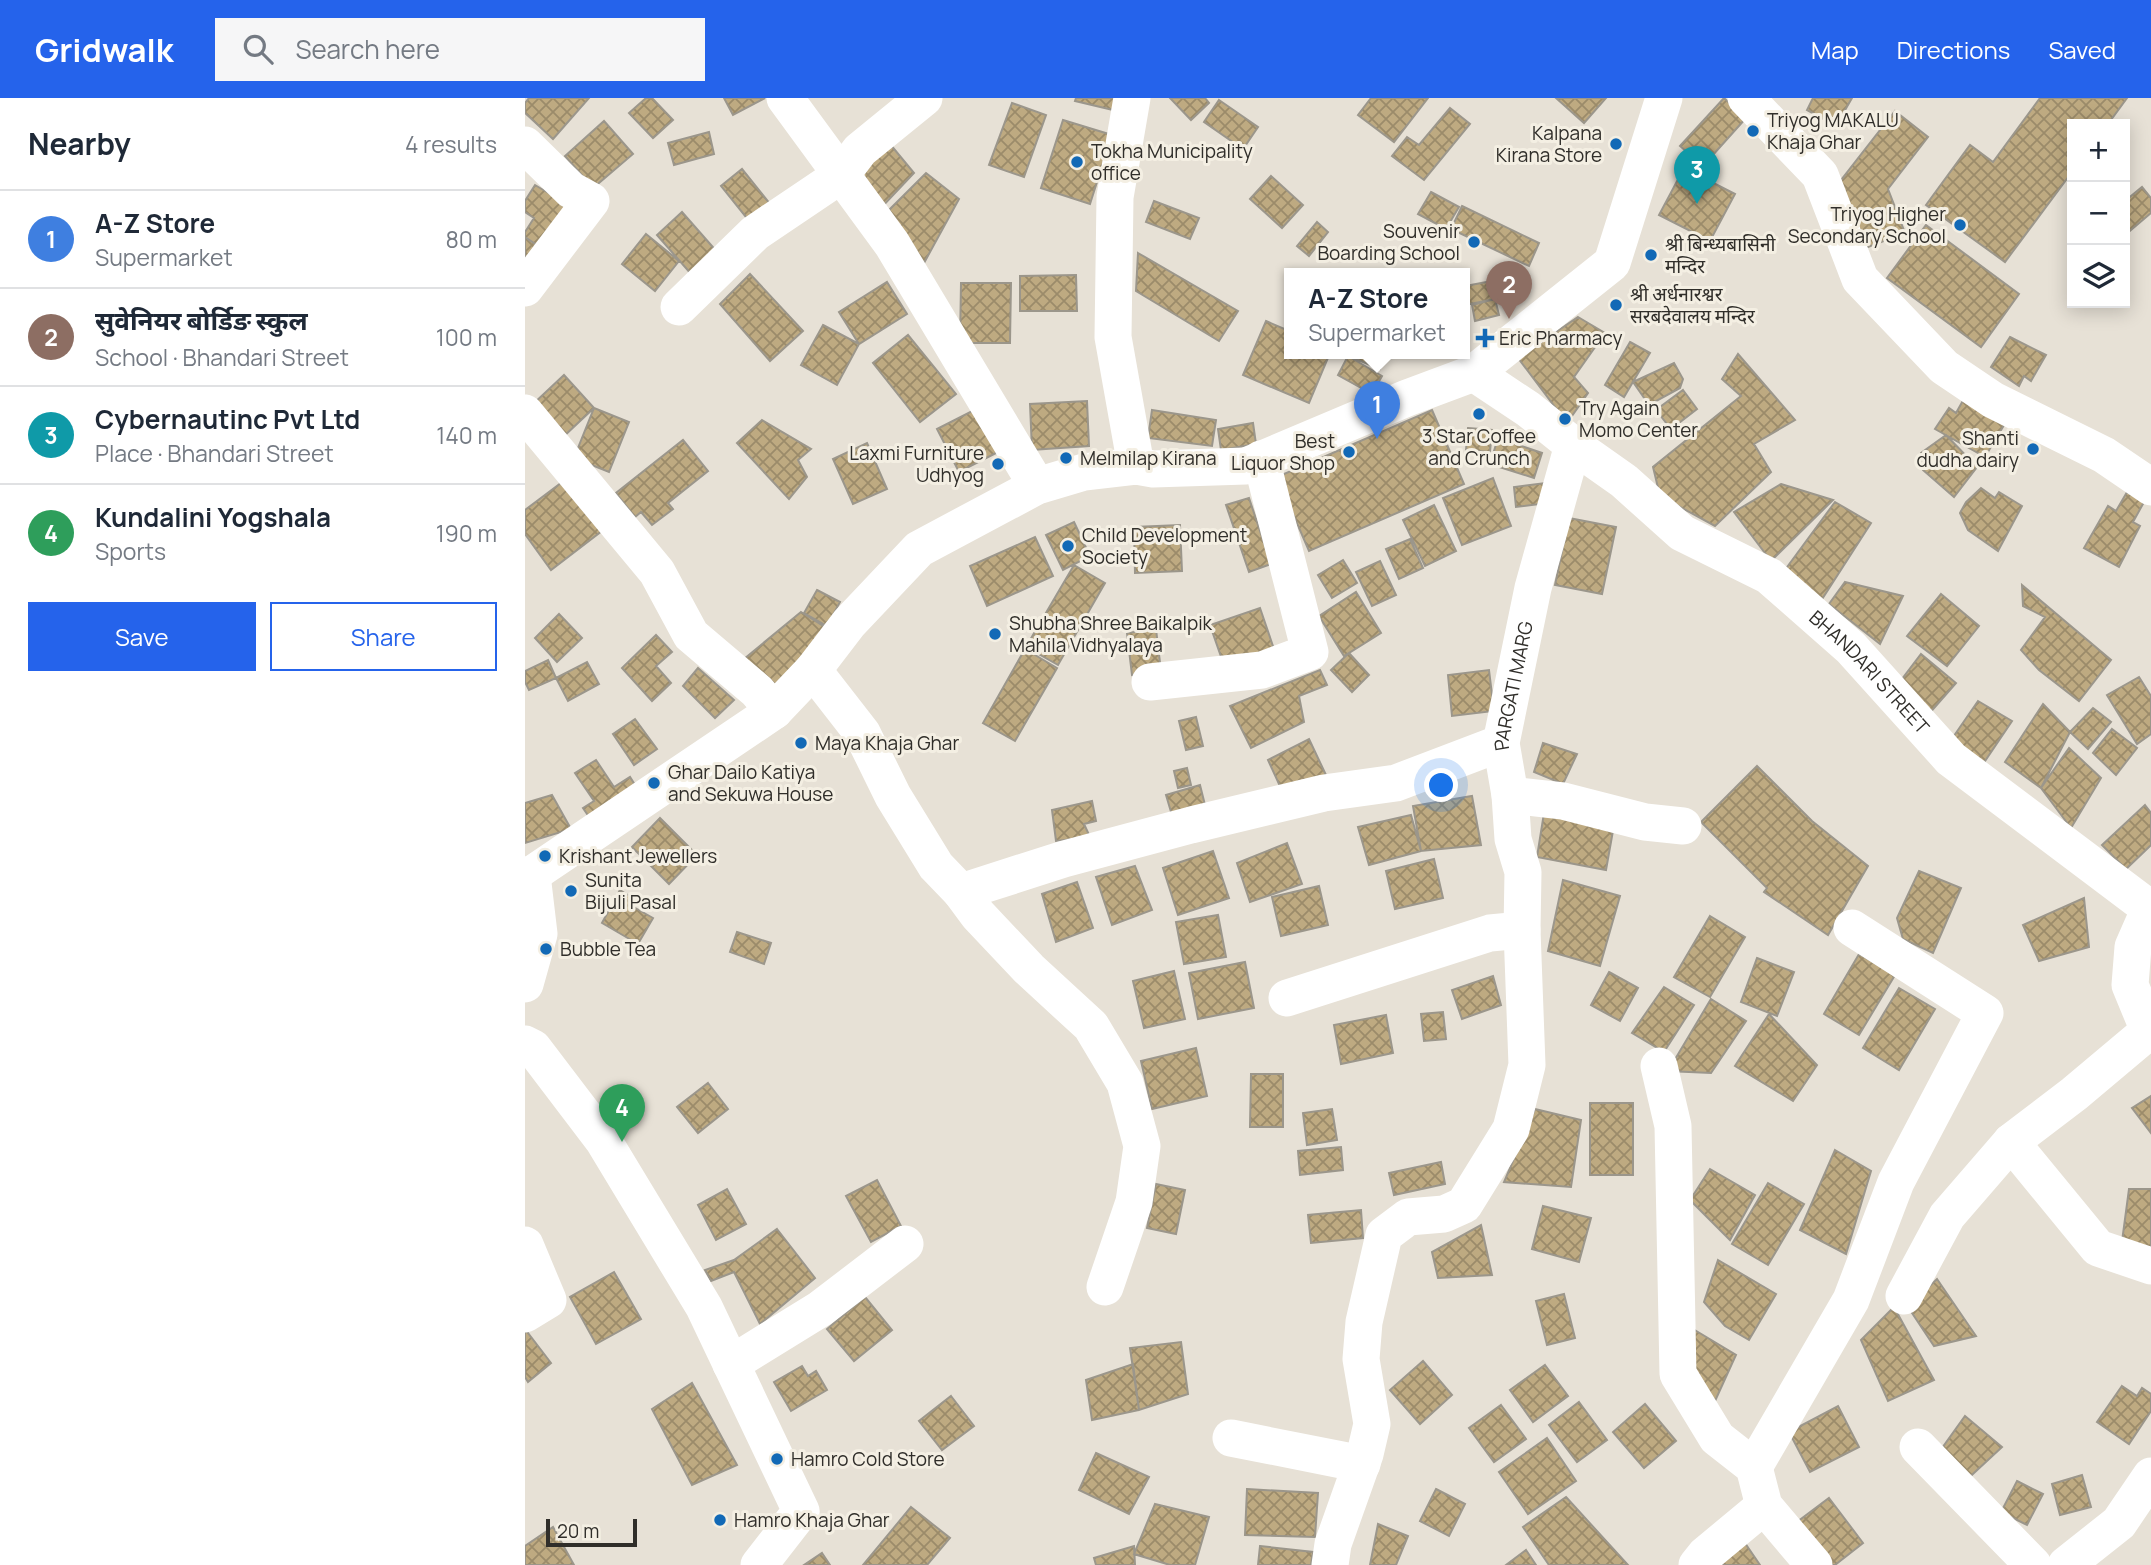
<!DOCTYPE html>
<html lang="en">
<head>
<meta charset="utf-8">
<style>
  :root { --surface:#fff; --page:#f6f6f7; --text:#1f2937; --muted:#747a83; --line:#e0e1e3; --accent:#2563eb }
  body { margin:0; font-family:Manrope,"Noto Sans Devanagari",sans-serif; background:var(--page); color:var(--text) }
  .controls { position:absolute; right:21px; top:21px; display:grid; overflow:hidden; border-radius:0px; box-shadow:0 4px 18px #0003 }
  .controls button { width:63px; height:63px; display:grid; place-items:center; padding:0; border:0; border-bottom:2px solid var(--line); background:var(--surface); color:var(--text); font:35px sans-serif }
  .scale { position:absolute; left:21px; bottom:18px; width:91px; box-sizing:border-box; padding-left:7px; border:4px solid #302e2a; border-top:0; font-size:19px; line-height:24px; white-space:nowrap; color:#302e2a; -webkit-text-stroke:5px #f4efe3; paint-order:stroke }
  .you { position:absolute; left:917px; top:688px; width:24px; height:24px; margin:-18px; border:5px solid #fff; border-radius:50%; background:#1a73e8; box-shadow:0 0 0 10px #1a73e833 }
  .badge { display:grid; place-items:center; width:46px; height:46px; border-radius:50%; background:var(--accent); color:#fff; font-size:23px; font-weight:700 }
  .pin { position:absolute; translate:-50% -58px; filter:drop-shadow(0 2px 4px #0008) }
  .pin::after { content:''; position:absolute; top:37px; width:24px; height:21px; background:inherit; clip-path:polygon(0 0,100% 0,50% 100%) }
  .popup { position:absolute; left:759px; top:170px; width:186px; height:91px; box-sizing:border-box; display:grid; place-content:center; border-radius:0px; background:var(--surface); filter:drop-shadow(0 2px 5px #0005); font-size:23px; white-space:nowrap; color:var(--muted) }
  .popup b { font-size:26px; color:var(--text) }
  .popup::after { content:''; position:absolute; left:50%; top:100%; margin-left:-14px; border:14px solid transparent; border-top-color:var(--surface) }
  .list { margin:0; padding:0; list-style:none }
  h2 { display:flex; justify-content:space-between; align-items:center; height:91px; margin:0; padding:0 28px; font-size:30px }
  h2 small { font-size:23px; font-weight:400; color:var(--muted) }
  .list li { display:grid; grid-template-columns:46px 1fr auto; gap:21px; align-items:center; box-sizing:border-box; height:98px; padding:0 28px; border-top:2px solid var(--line) }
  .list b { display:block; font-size:26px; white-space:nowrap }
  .list p { margin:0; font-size:23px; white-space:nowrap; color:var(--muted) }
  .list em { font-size:23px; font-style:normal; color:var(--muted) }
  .actions { display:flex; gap:14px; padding:21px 28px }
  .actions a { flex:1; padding:16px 0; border:2px solid var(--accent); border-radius:0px; text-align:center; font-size:24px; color:var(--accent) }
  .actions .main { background:var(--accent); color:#fff }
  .icon { flex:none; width:38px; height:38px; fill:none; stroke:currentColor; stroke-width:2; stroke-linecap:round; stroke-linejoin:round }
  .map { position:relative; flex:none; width:1626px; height:1467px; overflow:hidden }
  header { display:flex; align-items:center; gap:42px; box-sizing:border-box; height:98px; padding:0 35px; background:var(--accent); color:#fff }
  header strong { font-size:33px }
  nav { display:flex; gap:38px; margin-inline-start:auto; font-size:24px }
  .search { width:490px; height:63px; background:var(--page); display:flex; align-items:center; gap:18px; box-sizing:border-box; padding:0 24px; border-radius:0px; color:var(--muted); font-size:26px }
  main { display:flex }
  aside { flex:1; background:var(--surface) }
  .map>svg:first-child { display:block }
  .building { fill:url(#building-cross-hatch); stroke:#9b968b; stroke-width:2 }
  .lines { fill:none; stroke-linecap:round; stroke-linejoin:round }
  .minor { stroke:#fff; stroke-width:37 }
  .poi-dot { fill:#1269b6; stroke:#f4efe3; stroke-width:2.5 }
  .labels { text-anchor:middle; stroke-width:6; stroke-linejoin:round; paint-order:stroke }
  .poi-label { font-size:19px; fill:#302e2a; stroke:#f4efe3; text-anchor:start }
  .street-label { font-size:19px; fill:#302e2a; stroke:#f4efe3 }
</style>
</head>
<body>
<header>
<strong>Gridwalk</strong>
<div class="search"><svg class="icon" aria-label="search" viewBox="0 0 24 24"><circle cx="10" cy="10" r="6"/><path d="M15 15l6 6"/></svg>Search here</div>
<nav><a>Map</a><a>Directions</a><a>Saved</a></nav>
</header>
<main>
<aside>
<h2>Nearby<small>4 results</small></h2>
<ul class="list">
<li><span class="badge" style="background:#3f7fe0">1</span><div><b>A-Z Store</b><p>Supermarket</p></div><em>80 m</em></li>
<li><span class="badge" style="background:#8d6e63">2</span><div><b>सुवेनियर बोर्डिङ स्कुल</b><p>School · Bhandari Street</p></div><em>100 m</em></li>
<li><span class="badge" style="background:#0f9aa8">3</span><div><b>Cybernautinc Pvt Ltd</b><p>Place · Bhandari Street</p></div><em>140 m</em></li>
<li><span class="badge" style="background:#2e9e5b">4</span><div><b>Kundalini Yogshala</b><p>Sports</p></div><em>190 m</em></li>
</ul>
<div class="actions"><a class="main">Save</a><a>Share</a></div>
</aside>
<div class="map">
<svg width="1626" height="1467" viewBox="0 0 1626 1467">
  <defs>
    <pattern id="building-cross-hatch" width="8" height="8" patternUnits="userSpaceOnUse" patternTransform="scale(1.75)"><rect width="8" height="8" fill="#beaa81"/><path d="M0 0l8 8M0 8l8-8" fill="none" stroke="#9b8b6a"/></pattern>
  </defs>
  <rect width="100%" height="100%" fill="#e7e1d6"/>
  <!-- building -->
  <path class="building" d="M4 0H64L28 41 0 15V5Z
    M121 0H127L148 22 128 40 104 15Z
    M199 0H240L208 17Z
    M551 0H591L588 12 550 3Z
    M645 0H680L684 5 666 22Z
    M846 0H903L869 44 833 17Z
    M1031 0H1081L1059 25Z
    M1199 0 1221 20 1178 68 1155 48Z
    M1288 0H1327L1311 28 1282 12Z
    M1515 0H1602L1583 26H1547V74L1480 164 1401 107 1445 47 1468 64Z
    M694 2 733 29 718 51 679 24Z
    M487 5 521 17 499 79 464 67Z
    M925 10 945 26 899 82 867 58 882 39 894 47Z
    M1370 13 1403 39 1363 91 1380 135 1338 151 1313 86Z
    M538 22 587 37 565 106 516 90Z
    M79 23 108 56 68 90 40 58Z
    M184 34 189 56 149 67 143 45Z
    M360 40 389 75 354 112 327 78Z
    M1159 70 1210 96 1185 143 1134 117Z
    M217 71 250 112 229 129 196 88Z
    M401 75 434 101 399 165 364 112Z
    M746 78 778 107 757 130 725 101Z
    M10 87 42 106 15 149 0 139V134L9 120 0 114V103Z
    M1617 89 1626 100V115L1600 137V103Z
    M906 94 934 109 921 131 893 116Z
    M629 103 674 120 665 141 621 124Z
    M937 108 1014 145 1004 168 926 131Z
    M157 114 193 155 167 177 132 137Z
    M792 124 803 134 784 158 772 148Z
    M1401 127 1494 196 1456 249 1362 180Z
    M121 136 154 163 130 193 97 166Z
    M0 139 15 149 0 174Z
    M613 155 713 213 694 243 611 193Z
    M225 176 278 233 245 263 195 206Z
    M551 177 552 213H495V178Z
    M967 183 970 201 940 207V188Z
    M362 184 382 216 334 246 314 214Z
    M436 185H486L485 245H435Z
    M970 201 974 217 950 223 947 207Z
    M1053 219 1080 235 1049 279 1063 295 1042 325 993 260Z
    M741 223 764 233V255H805L784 305 718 277Z
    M298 227 334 246 312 287 276 267Z
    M383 237 431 296 395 324 348 265Z
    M1485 239 1521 257 1506 283 1499 278 1494 288 1466 269Z
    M1105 244 1125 255 1099 299 1080 287Z
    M824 255H861L855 271 823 258Z
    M1213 256 1270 322 1229 346 1246 374 1190 428 1135 398 1128 369 1216 298 1197 281Z
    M823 258 857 278 847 296 813 277Z
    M1149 265 1158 281 1155 290 1124 307 1108 284Z
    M39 277 69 310 38 339 7 307Z
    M1158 292 1172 311 1146 331 1131 312Z
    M1444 292 1485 317 1460 359 1410 331 1424 310 1431 315Z
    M562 303 564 348 507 352 505 306Z
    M69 310 104 324 84 374 49 360Z
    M453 310 475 353 434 374 412 331Z
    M627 312 691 322 687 348 623 340Z
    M907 312 939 386 784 453 752 379Z
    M237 322 286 351 273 362 282 379 264 401 212 345Z
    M728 325 731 346 696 352 693 331Z
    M943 330 967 332 965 354 941 352Z
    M1421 337 1452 369 1429 399 1398 372 1396 355Z
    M973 340 1017 355 1009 380 965 366Z
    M158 342 183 373 143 405 148 411 127 427 116 414 110 419 91 395Z
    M342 345 362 391 328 406 308 361Z
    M48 376 86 426 26 472 0 436V412Z
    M968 380 986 428 937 447 918 400Z
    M1020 385 1023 405 991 409 989 389Z
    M1256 386 1308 402 1246 463 1209 414Z
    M1456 390 1470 400 1474 394 1497 408 1473 453 1443 432 1435 415 1441 404Z
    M1602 394 1619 404 1608 424 1615 428 1594 469 1559 450 1583 408 1591 413Z
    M724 400 746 466 724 474 701 407Z
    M1310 404 1346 425 1292 509 1254 480Z
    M909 407 931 453 900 468 878 422Z
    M1044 420 1091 429 1077 496 1030 487Z
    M549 424 565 458 538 472 521 437Z
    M655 427 657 473 610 475 609 429Z
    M510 439 528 478 462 508 445 468Z
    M885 441 898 470 874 481 861 451Z
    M818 462 832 485 807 500 793 477Z
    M855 463 871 497 847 508 831 474Z
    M549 467 580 485 533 567 501 549Z
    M1320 484 1378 498 1355 546 1304 506Z
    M1497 487 1586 562 1554 603 1514 572 1496 552 1520 519 1498 508Z
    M292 492 315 504 302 528 279 515Z
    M831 494 856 535 819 558 794 518Z
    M1416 496 1454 528 1422 568 1382 538Z
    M735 510 750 554 700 570 685 527Z
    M276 514 303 531 257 592 219 561Z
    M34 516 57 540 32 564 10 540Z
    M631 531 636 573 607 577 602 535Z
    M131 537 147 554 131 568 146 585 127 603 97 570Z
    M500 551 532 570 490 643 458 625Z
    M824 555 844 577 827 594 806 572Z
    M1396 556 1431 585 1403 617 1374 585Z
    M23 562 31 580 4 592 0 584V573Z
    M62 564 74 586 43 603 31 580Z
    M173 570 209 602 190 620 158 588Z
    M795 572 802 587 774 598 779 624 726 650 705 608Z
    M964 572 969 613 927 618 923 577Z
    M1614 579 1626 598V636L1612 646 1582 597Z
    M1453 603 1487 623 1454 672 1424 645Z
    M1518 606 1545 634 1516 690 1480 664Z
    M1568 610 1586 624 1563 651 1545 634Z
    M671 619 678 648 661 652 654 623Z
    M110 621 132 651 109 667 88 636Z
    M1587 631 1612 650 1591 677 1568 655Z
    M784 641 801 677 759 697 743 662Z
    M1018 645 1052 656 1038 686 1009 674Z
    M1544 650 1576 680 1546 730 1516 690Z
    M71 662 89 689 105 679 117 698 71 729 58 710 69 703 50 675Z
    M1232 668 1287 723 1343 768 1303 837 1239 794 1242 790 1176 724Z
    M662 670 666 687 653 690 649 673Z
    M675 687 682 715 649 724 641 697Z
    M27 697 46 731 0 745V705Z
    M947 698 956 747 896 753 888 708Z
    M567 703 571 723 559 726 565 739 531 743 527 712Z
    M1620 707 1626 715V747L1601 771 1577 747Z
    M1019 715 1089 727 1081 772 1012 759Z
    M886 717 896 753 844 767 833 729Z
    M135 720 172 757 144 786 107 749Z
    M762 745 777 786 725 804 712 765Z
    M688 753 704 800 653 817 638 770Z
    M909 761 918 800 870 811 861 773Z
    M610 768 627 812 587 827 571 779Z
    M1394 773 1436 790 1408 855 1378 841 1372 820Z
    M1038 782 1095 798 1075 868 1023 853Z
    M552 784 568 830 531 844 517 796Z
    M794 788 803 827 756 838 747 799Z
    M95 792 109 801 105 807 128 820 113 846 77 825Z
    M1559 800 1564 849 1514 863 1498 827Z
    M693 817 701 859 659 866 651 824Z
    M1185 818 1220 839 1185 899 1149 879Z
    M212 834 246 845 239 866 205 854Z
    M1334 856 1370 877 1334 937 1299 916Z
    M1232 860 1269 874 1252 918 1216 904Z
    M720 864 729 910 673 921 664 875Z
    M649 873 660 921 619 930 608 883Z
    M1084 874 1113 890 1095 923 1066 907Z
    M968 878 976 907 937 921 927 892Z
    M1139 889 1169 907 1139 954 1107 935Z
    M1374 890 1410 911 1374 972 1338 950Z
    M1186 901 1221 923 1186 975 1143 973Z
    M918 914 921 941 899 943 896 916Z
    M1244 916 1292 967 1268 1003 1210 968Z
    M861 917 868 955 816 966 809 927Z
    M671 950 682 998 627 1011 616 963Z
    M726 976H758V1029H725Z
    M183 985 203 1011 173 1035 152 1009Z
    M1626 998V1035L1607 1010Z
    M1065 1005H1108V1077H1065Z
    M807 1011 812 1042 782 1047 778 1015Z
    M1010 1011 1056 1022 1046 1089 979 1084Z
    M816 1049 818 1072 775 1077 773 1053Z
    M1310 1052 1346 1073 1321 1156 1275 1132Z
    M916 1064 920 1086 869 1097 864 1075Z
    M1185 1071 1230 1097 1205 1142 1165 1102Z
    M352 1082 376 1128 346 1144 321 1098Z
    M1243 1085 1279 1106 1243 1167 1207 1146Z
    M631 1086 660 1092 651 1136 622 1130Z
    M202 1091 221 1126 191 1142 173 1107Z
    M1604 1091H1626V1159L1596 1151Z
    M1018 1108 1066 1120 1054 1164 1007 1151Z
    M836 1112 838 1140 786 1145 783 1117Z
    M956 1127 967 1177 913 1180 907 1154Z
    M252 1131 290 1180 235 1226 209 1174 186 1183 180 1172 209 1162Z
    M1193 1162 1251 1196 1224 1242 1200 1228 1179 1204Z
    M89 1174 116 1221 71 1246 45 1199Z
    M1412 1181 1451 1238 1409 1248 1383 1209Z
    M1039 1196 1050 1240 1022 1247 1011 1203Z
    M340 1199 367 1232 329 1263 302 1231Z
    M1369 1209 1409 1282 1363 1303 1336 1242Z
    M0 1231 26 1265 3 1284 0 1279Z
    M1168 1231 1211 1257 1185 1314 1165 1270Z
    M656 1244 663 1296 614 1312 605 1250Z
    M898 1263 927 1297 895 1326 865 1292Z
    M608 1266 614 1312 567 1322 561 1282Z
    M1020 1267 1043 1298 1008 1324 985 1292Z
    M277 1268 283 1278 291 1273 302 1292 266 1313 249 1284Z
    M167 1285 212 1367 167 1387 127 1311Z
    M1597 1288 1612 1298 1617 1290 1626 1296V1313L1604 1346 1572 1324Z
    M426 1298 449 1328 417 1352 394 1323Z
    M1054 1304 1082 1342 1052 1364 1024 1327Z
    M1120 1306 1151 1343 1119 1370 1088 1334Z
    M976 1307 1001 1341 969 1364 944 1330Z
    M1313 1308 1334 1349 1285 1374 1264 1334Z
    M1440 1318 1477 1349 1437 1386 1410 1360Z
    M1022 1340 1051 1383 1003 1416 974 1374Z
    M571 1355 624 1379 604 1416 554 1392Z
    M1557 1377 1566 1409 1535 1417 1527 1386Z
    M1492 1383 1518 1396 1502 1427 1476 1414Z
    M722 1391 793 1395 790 1439 720 1437Z
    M911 1391 940 1406 924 1438 895 1423Z
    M1041 1399 1103 1467H1024L998 1429Z
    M1304 1400 1338 1445 1310 1467H1305L1272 1424Z
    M630 1406 684 1419 670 1467H645L609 1456Z
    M386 1409 425 1440 402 1467H338Z
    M853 1426 883 1438 871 1467H845Z
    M28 1429 49 1467H0V1448Z
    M1220 1445 1235 1467H1187Z
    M609 1448 610 1467H571L569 1460Z
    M735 1448 788 1454 786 1467H733Z
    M1001 1452 1011 1467H981Z
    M297 1455 305 1467H279Z"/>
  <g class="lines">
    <!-- minor -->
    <g class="minor">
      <path d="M260 0 367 146 512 388"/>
      <path d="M607 0 590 99 588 239 611 368"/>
      <path d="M1221 0 1295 77 1335 181 1419 269 1468 302 1579 357 1626 389"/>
      <path d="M0 47 46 92 66 103 0 190"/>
      <path d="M154 209 230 135 316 77 335 52 399 0"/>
      <path id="s1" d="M949 275 1003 311 1048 347 1099 383 1157 435 1244 478 1326 550 1426 661 1624 810"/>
      <path d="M0 315 132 474 166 537 232 593 249 613"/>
      <path d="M288 572 337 635 368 698 411 768 436 794 453 817 504 871 566 928 600 985 617 1048 609 1104 580 1189"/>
      <path d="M625 584 737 572 785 554 736 361"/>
      <path d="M985 697 1038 703 1120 724 1158 728"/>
      <path d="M0 777H7L14 836 0 886"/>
      <path d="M0 781 249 613 288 572 324 525 394 451 512 388 559 374 611 368 628 371 721 368 882 300 949 275 1087 165 1139 0"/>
      <path d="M436 794 539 761 666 727 799 695 871 685 976 645"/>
      <path d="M762 900 965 835 997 832"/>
      <path d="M1624 933 1605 887 1608 849 1626 808"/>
      <path d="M0 946 8 950 78 1042 179 1209 276 1413 234 1467"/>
      <path d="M1134 968 1148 1028 1153 1276 1192 1340 1229 1369 1239 1408 1289 1467"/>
      <path d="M1486 1044 1573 1150 1626 1168"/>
      <path d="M0 1147 23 1202 0 1216"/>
      <path d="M1379 1198 1422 1118 1486 1044 1549 996 1624 933"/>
      <path d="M206 1266 295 1211 380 1146"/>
      <path d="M706 1340 837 1366"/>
      <path d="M1393 1349 1508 1467"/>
      <path d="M1229 1369 1326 1202 1371 1084 1460 915 1327 830"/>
      <path id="s2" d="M805 1467 808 1446 840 1356 847 1326 836 1261 839 1224 859 1137 883 1119 919 1116 939 1107 986 1031 1002 967 997 832 998 774 988 741 985 697 976 645 1008 490 1048 347"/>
      <path d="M1172 1467 1180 1457 1239 1408"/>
      <path d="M1541 1467 1594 1425 1626 1378"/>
    </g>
  </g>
  <!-- markers -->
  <g class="poi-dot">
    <circle cx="1228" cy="33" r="7"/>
    <circle cx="1091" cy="46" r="7"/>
    <circle cx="552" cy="64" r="7"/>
    <circle cx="1435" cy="127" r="7"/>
    <circle cx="949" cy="144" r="7"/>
    <circle cx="1126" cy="157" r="7"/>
    <circle cx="1091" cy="207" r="7"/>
    <path d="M956.5 229.5h7v7h7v7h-7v7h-7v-7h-7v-7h7z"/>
    <circle cx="954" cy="316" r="7"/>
    <circle cx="1040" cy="321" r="7"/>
    <circle cx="1508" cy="351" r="7"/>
    <circle cx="824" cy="354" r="7"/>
    <circle cx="541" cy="360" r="7"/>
    <circle cx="473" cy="366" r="7"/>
    <circle cx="543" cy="448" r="7"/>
    <circle cx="470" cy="536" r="7"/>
    <circle cx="276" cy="645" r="7"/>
    <circle cx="129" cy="685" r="7"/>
    <circle cx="20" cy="758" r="7"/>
    <circle cx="46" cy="793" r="7"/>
    <circle cx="21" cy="851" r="7"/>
    <circle cx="252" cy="1361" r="7"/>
    <circle cx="195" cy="1422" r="7"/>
  </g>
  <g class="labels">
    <!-- poi labels -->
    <g class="poi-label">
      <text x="1242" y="29">Triyog MAKALU<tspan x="1242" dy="22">Khaja Ghar</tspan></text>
      <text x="1077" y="42" text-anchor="end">Kalpana<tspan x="1077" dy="22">Kirana Store</tspan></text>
      <text x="566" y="60">Tokha Municipality<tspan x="566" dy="22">office</tspan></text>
      <text x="1421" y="123" text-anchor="end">Triyog Higher<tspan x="1421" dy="22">Secondary School</tspan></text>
      <text x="935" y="140" text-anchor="end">Souvenir<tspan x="935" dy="22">Boarding School</tspan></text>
      <text x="1140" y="153">श्री बिन्ध्यबासिनी<tspan x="1140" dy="22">मन्दिर</tspan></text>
      <text x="1105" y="203">श्री अर्धनारश्वर<tspan x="1105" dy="22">सरबदेवालय मन्दिर</tspan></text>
      <text x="974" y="247">Eric Pharmacy</text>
      <text x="1054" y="317">Try Again<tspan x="1054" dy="22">Momo Center</tspan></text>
      <text x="954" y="345" text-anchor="middle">3 Star Coffee<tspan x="954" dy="22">and Crunch</tspan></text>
      <text x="1494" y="347" text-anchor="end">Shanti<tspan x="1494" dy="22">dudha dairy</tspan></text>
      <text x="810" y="350" text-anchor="end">Best<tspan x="810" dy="22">Liquor Shop</tspan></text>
      <text x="459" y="362" text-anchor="end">Laxmi Furniture<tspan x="459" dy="22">Udhyog</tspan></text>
      <text x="555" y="367">Melmilap Kirana</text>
      <text x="557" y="444">Child Development<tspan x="557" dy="22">Society</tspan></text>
      <text x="484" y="532">Shubha Shree Baikalpik<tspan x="484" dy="22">Mahila Vidhyalaya</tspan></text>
      <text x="290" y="652">Maya Khaja Ghar</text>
      <text x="143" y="681">Ghar Dailo Katiya<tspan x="143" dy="22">and Sekuwa House</tspan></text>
      <text x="34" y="765">Krishant Jewellers</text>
      <text x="60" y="789">Sunita<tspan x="60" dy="22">Bijuli Pasal</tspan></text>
      <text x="35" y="858">Bubble Tea</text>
      <text x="266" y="1368">Hamro Cold Store</text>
      <text x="209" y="1429">Hamro Khaja Ghar</text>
    </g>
    <!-- street labels -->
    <g class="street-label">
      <text dy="7" stroke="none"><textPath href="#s1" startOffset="499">BHANDARI STREET</textPath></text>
      <text dy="7" stroke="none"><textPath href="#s2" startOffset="966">PARGATI MARG</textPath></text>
    </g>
  </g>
</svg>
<div class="controls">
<button>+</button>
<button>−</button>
<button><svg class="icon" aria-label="layers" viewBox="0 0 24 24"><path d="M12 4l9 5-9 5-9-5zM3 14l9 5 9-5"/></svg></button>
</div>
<div class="scale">20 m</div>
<div class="you"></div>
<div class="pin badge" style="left:852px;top:341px;background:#3f7fe0">1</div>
<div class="popup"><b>A-Z Store</b>Supermarket</div>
<div class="pin badge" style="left:984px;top:221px;background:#8d6e63">2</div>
<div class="pin badge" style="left:1172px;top:106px;background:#0f9aa8">3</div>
<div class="pin badge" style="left:97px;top:1044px;background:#2e9e5b">4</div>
</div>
</main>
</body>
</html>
